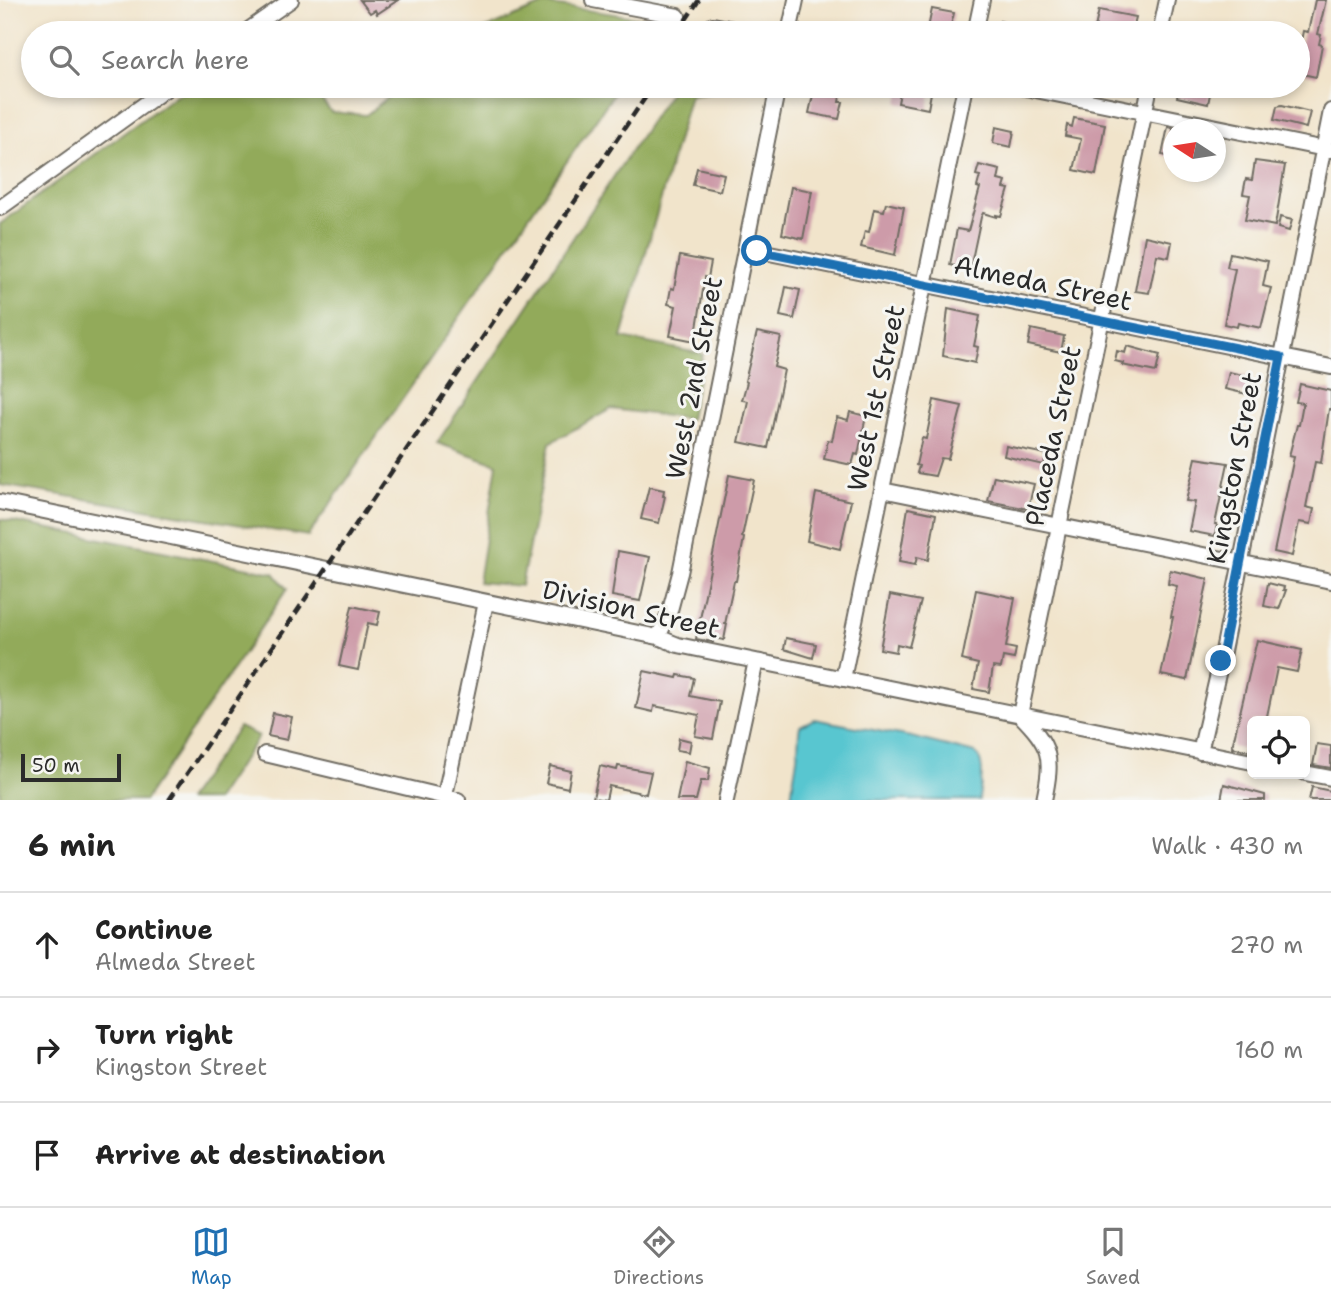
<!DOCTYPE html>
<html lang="en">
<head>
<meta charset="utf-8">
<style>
  :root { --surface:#fff; --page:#f2f2f2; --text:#222; --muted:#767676; --line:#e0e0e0; --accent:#1f6fb2 }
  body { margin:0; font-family:"Shantell Sans",sans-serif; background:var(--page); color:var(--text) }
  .controls { position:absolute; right:21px; bottom:21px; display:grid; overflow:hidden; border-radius:10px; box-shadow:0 4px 10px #0003 }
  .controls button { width:63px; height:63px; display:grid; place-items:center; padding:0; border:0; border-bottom:2px solid var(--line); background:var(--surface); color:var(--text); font:35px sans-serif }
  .compass { position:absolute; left:1163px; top:119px; width:63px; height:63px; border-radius:50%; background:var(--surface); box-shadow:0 4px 10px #0003; rotate:282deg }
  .scale { position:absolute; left:21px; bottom:18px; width:100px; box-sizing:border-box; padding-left:7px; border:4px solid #2b2b2b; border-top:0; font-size:19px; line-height:24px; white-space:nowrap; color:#2b2b2b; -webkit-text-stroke:5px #f6f6f2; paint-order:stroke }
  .stop { position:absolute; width:21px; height:21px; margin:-16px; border:5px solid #1f6fb2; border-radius:50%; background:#fff }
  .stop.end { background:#1f6fb2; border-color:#fff; box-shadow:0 2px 7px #0008 }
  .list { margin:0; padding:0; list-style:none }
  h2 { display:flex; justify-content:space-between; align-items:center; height:91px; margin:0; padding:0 28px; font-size:30px }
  h2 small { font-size:23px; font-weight:400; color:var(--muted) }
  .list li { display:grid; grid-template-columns:46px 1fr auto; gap:21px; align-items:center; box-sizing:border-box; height:105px; padding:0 28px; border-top:2px solid var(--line) }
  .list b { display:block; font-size:26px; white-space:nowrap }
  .list p { margin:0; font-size:23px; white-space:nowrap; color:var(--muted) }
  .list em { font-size:23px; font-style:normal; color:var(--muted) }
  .icon { flex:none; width:38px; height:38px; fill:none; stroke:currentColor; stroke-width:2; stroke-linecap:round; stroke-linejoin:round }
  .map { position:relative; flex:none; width:1331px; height:800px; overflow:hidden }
  .search { position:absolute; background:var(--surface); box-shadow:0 4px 10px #0003; left:21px; right:21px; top:21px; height:77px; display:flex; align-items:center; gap:18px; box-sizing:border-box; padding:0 24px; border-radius:38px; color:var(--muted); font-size:26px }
  .sheet { height:406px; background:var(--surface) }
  nav { display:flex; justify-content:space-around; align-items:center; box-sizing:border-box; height:98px; border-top:2px solid var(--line); background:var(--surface); font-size:19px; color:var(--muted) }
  nav a { display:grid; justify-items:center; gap:4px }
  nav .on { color:var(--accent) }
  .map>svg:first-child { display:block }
  .forest { fill:#92aa5a; stroke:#5e6a42; stroke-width:2 }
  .water { fill:#59c6d0; stroke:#42787e; stroke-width:2 }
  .building { fill:#cd9ba9 }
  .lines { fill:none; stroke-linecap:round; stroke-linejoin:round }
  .minor-casing { stroke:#706c63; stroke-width:18 }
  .minor { stroke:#fff; stroke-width:14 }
  .rail { stroke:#2b2b2b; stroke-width:4.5; stroke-dasharray:10 5; stroke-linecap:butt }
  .route { stroke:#1f6fb2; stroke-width:9 }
  .labels { text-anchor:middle; stroke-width:6; stroke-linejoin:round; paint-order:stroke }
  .street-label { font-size:26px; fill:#2b2b2b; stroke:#f6f6f2 }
</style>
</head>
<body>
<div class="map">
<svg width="1331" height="800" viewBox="0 0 1331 800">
  <rect width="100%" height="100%" fill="#f6f6f2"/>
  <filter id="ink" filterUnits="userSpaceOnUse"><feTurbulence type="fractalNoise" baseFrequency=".0143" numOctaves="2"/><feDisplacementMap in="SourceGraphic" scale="14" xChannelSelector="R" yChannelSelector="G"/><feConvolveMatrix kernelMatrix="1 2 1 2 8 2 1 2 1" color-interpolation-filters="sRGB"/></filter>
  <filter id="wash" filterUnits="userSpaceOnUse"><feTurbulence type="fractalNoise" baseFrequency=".00686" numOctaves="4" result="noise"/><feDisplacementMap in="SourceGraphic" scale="28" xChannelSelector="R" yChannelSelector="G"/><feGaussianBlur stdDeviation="1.57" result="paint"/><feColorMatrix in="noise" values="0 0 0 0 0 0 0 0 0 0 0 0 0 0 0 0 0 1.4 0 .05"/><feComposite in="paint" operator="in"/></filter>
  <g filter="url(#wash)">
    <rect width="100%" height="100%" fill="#f1e4cb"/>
    <!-- forest -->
    <path class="forest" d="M545 4 649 19 650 33H475Z
      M207 86H310L331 112 366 115 402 86H619L308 536 0 485V224L176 95Z
      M674 86H725L724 90 690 95 622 338 703 354 690 419 611 409 550 443 521 586 478 582 497 464 437 443Z
      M0 519 274 573 287 589 145 800H0Z
      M239 727 259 736 216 800H187Z"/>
    <!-- water -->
    <path class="water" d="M814 719 911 737 975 753C987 764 980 786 979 800H791C792 783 797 765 798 748 799 740 798 734 800 726Z"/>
    <g id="blocks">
      <!-- building -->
      <path class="building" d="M360 0H398L377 14 375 10 370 13Z
        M1315 0H1326L1318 34 1321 35 1319 44 1322 45 1316 77 1298 73V56L1303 31 1308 32Z
        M932 9 954 13 949 33H927Z
        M1099 10 1136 17 1132 33 1094 32Z
        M1000 21 1031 30V33H996Z
        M815 86H842L839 102H843L839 119 809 113Z
        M1180 86 1211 89 1208 104 1177 97Z
        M901 87 926 89 925 92 931 93 928 109 898 103Z
        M1282 105 1310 112 1306 128 1274 120 1277 106Z
        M1074 118 1105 124 1096 175 1074 170 1081 139 1065 136 1067 125 1072 127Z
        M996 127 1014 131 1011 147 993 143Z
        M1168 127 1173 128V157L1162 155Z
        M1255 161 1285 165 1275 226 1245 220 1250 195 1243 194 1246 179 1252 180Z
        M979 165 1000 170 998 180 1006 182 1004 188 1009 189 1001 216 996 215V217L983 213 981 217 970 269 950 265 957 229 968 231 980 188 977 187 980 176 976 175Z
        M697 168 724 174 720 191 693 185Z
        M791 187 812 191 803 239 782 234Z
        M886 203 904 207 895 255 861 247 865 231 869 232 874 209 884 211Z
        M1280 217 1292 220 1289 231 1278 228Z
        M1145 236 1172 242 1169 257 1157 255 1149 293 1135 291Z
        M1230 253 1268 261 1263 286 1271 288 1261 328 1238 323 1237 327 1224 324 1235 269 1227 267Z
        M680 256 711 262 708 278 705 277 695 341 670 336 676 306 668 304 671 288 674 289Z
        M786 287 800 290 794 319 780 316Z
        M948 309 980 316 974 346 978 347 975 363 943 356Z
        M1031 329 1064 336 1061 352 1028 345Z
        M757 332 781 337 774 367 784 370 768 448 739 442 748 401 742 400 747 382 745 381Z
        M1127 346 1160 355 1156 372 1122 365 1123 363 1115 361 1117 351 1125 353Z
        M1229 372 1251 377 1247 394 1225 389Z
        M1300 384 1331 391V409H1329L1321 463 1315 462 1306 507 1314 509 1311 524 1299 522 1292 556 1274 552 1294 457 1289 456 1297 425H1299L1303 403 1296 402Z
        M934 400 962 406 948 459 941 458 935 476 917 473 919 466 916 465 922 438 926 439Z
        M850 412 866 416 858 455 855 454 852 465 824 459 828 440 832 441 837 417 848 420Z
        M1006 446 1046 454 1044 465 1004 456Z
        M1196 458 1228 463 1215 524H1217L1215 536 1189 531 1195 502 1186 501Z
        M729 475 754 480 742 537 744 538 736 581H734L725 624H727L724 640 714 638 713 642 696 639Z
        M994 476 1034 484 1028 509 988 501Z
        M649 487 664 490 663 496H665L659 523 641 519Z
        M816 493 851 501 840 549 807 541Z
        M908 508 936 514 928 560 917 557 915 565 899 562Z
        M618 551 650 557 640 601 612 596Z
        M1170 570 1208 579 1187 680 1161 675 1173 617H1171L1177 586 1168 584Z
        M1268 583 1284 587 1283 590H1286L1279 609 1264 606Z
        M976 590 1015 598 1006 647 1016 649 1014 659 1003 657 1001 668 993 667 989 692 973 689 978 664 962 660Z
        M890 595 921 601 909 647 897 644 896 652 880 649Z
        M352 606 380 612 377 625 368 623 358 670 339 666Z
        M786 638 816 644 813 658 784 649Z
        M1257 640 1302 650 1297 672 1277 668 1266 721H1252V746L1250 745 1249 751 1232 747Z
        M644 671 677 678 678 675 694 678 690 696 720 702 713 739 695 736 699 715 654 706 653 712 636 708Z
        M273 713 292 717 287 740 268 736Z
        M679 738 691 741 689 752 677 750Z
        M1317 744 1331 746V768L1313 765Z
        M685 761 710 768 708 781H701L696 800H677Z
        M550 766 571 771 568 788 546 783Z
        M600 766 617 770 618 766 651 772 646 794 609 786 606 800 593 798Z
        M1224 784 1265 795V800H1221Z
        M1312 787 1331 791V800H1309Z"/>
    </g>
  </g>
  <g filter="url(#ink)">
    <use href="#blocks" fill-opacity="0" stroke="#706c63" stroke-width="2"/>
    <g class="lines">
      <!-- minor casing -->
      <g class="minor-casing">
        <path id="minor" d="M593 0 678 16
          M713 25 753 33
          M244 33 291 0
          M789 33 796 0
          M975 33 982 0
          M1160 33 1167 0
          M1016 86 1330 150
          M0 208 170 86
          M745 248 1331 367
          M882 490 1331 581
          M0 502 658 637 678 645 756 661 1252 762
          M658 637 669 614 680 573 778 86
          M843 679 965 86
          M1200 752 1221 661 1331 111
          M265 754 458 800
          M1305 773 1331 778
          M444 800 486 602
          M726 800 756 661
          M1044 800C1053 757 1051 746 1020 715L1150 86"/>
      </g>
      <!-- minor -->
      <use href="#minor" class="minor"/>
      <!-- rail -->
      <path class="rail" d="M677 33 699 0
        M169 800 653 86"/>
    </g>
  </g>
  <g class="lines" filter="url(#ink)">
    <!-- route -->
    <path class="route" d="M757 251 1281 357 1221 661"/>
  </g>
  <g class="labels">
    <!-- street labels -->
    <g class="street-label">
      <text transform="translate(1043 283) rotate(12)" y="9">Almeda Street</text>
      <text transform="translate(694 378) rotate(-79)" y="9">West 2nd Street</text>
      <text transform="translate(876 398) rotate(-78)" y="9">West 1st Street</text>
      <text transform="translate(1053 436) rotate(-78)" y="9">Placeda Street</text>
      <text transform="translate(1234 468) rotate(-79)" y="9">Kingston Street</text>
      <text transform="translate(631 609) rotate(13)" y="9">Division Street</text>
    </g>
  </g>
</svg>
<div class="controls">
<button><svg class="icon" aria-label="locate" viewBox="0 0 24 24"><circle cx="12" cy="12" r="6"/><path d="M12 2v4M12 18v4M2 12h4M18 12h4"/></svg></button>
</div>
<svg class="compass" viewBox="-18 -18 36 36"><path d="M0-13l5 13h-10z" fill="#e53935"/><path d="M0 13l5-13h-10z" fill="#767676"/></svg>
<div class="scale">50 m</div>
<div class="stop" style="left:757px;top:251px"></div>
<div class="stop end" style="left:1221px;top:661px"></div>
<div class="search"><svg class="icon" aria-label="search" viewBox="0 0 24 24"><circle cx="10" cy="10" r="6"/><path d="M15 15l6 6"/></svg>Search here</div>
</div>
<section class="sheet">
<h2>6 min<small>Walk · 430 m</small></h2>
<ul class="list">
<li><svg class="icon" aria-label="ahead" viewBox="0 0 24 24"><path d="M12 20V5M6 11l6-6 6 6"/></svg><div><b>Continue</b><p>Almeda Street</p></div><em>270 m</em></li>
<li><svg class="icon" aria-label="right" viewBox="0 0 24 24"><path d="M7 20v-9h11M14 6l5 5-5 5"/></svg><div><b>Turn right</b><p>Kingston Street</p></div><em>160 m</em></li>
<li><svg class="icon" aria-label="arrive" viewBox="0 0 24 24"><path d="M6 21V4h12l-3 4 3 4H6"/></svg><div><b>Arrive at destination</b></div></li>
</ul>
</section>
<nav>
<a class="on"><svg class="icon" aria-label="map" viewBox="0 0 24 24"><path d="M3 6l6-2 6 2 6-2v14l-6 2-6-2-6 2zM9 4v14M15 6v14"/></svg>Map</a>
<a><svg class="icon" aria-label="directions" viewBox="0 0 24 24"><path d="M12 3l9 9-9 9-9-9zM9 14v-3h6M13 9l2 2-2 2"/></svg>Directions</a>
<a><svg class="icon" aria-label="saved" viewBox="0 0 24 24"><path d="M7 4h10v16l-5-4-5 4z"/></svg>Saved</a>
</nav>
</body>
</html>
